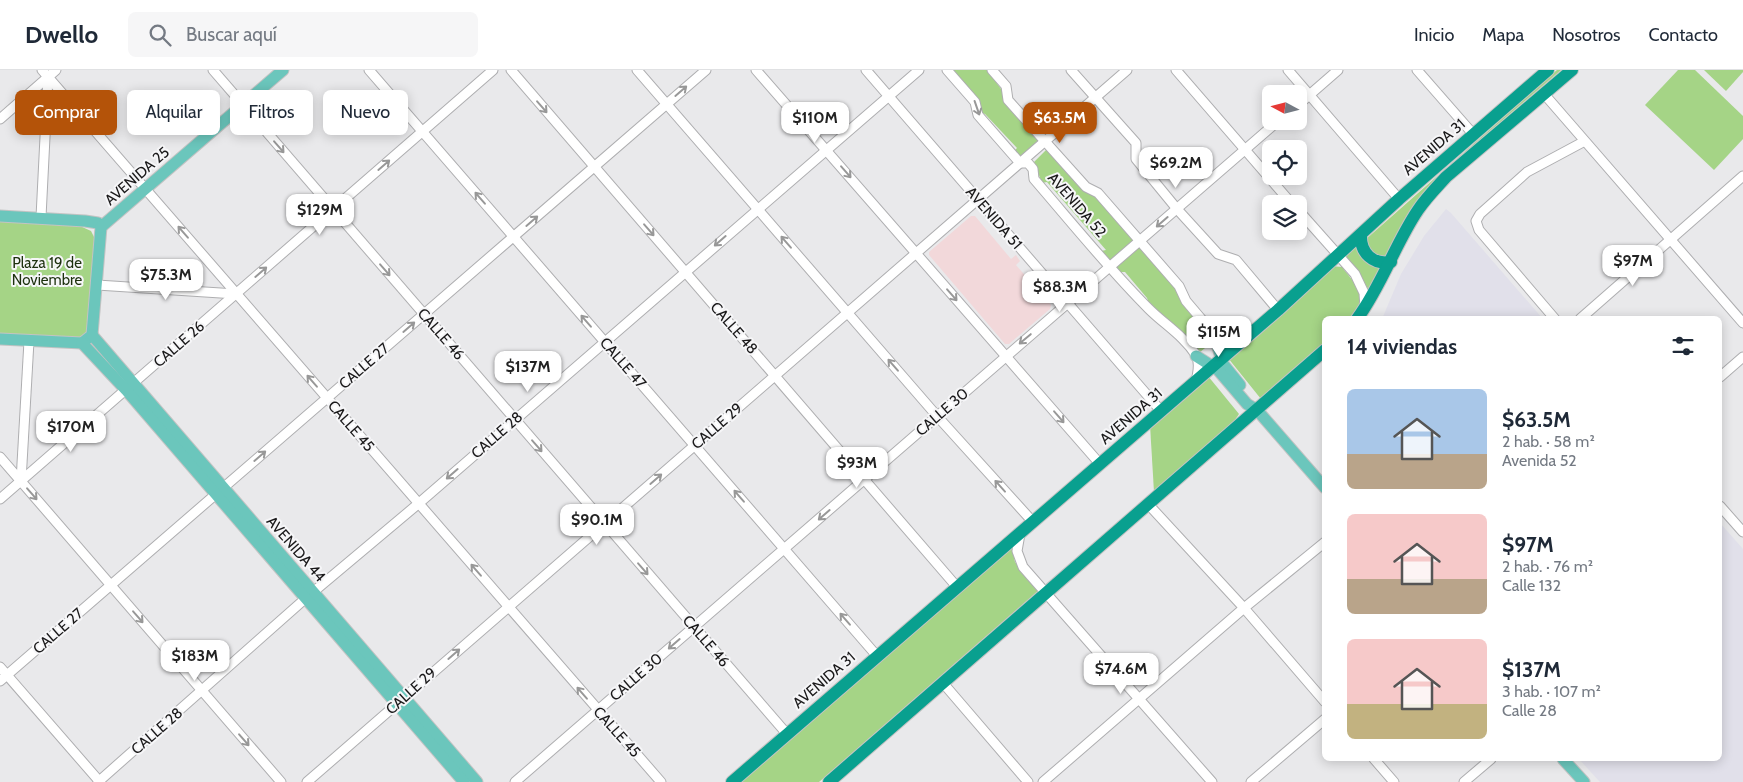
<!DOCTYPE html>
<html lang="es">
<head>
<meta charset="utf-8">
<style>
	body { margin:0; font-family:Cabin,sans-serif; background:#f6f6f7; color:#1f2937; height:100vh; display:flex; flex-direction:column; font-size:19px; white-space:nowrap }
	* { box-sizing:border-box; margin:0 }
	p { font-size:16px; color:#747a83 }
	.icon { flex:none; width:28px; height:28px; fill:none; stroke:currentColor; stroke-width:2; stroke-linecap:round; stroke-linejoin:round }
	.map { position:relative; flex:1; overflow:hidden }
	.sheet { position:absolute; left:1322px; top:246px; width:400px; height:445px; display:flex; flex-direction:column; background:#fff; border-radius:8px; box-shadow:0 2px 12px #0003 }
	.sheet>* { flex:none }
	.hud { position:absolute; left:15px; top:20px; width:475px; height:45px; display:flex; gap:10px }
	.needle { width:32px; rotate:277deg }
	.controls { position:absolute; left:1262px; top:15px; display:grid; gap:10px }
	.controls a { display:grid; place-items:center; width:45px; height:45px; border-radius:8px; background:#fff; box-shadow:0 2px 12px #0003; font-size:25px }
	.price { position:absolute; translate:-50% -42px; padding:0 11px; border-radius:10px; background:#fff; color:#222; font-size:16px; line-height:32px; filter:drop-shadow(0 1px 2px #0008) }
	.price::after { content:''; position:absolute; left:50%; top:30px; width:15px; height:11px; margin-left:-8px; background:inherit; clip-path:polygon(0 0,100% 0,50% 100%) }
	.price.on { background:#b45309; color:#fff }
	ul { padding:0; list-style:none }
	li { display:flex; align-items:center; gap:15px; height:125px; padding:0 25px }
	li span { display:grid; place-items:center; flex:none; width:140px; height:100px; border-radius:8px; color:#555 }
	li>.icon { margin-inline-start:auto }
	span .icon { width:60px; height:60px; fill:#fffc; stroke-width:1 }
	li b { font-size:21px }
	h2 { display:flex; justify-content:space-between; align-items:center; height:60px; padding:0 25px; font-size:21px }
	.pill { padding:0 18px; border-radius:8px; background:#fff; box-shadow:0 2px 12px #0003; font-size:18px; line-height:45px }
	.pill.on { background:#b45309; color:#fff }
	header { display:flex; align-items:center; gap:30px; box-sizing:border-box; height:70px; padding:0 25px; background:#fff; border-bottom:1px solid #e0e1e3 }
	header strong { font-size:24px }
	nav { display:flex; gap:28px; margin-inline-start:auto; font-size:18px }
	.search { width:350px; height:45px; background:#f6f6f7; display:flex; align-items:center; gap:12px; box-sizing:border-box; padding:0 18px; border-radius:8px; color:#747a83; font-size:19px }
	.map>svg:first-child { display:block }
	.built { fill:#e1e0ea }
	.medical { fill:#f2d8da }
	.green { fill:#a5d486 }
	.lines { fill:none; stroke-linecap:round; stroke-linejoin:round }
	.minor-casing { stroke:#aeaeb0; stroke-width:11 }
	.major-casing { stroke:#c3c3c3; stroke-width:13 }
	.highway-casing { stroke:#c3c3c3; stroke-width:14 }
	.minor { stroke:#fff; stroke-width:9 }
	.major { stroke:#6bc6bc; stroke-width:11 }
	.highway { stroke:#09a08f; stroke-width:12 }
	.oneway { stroke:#989898 }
	.labels { text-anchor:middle; stroke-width:4; stroke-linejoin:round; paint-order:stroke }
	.street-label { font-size:15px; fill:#1a191a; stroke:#f6f6f8 }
	.park-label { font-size:15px; fill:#1d310e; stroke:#f6f6f8 }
</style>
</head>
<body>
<header>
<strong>Dwello</strong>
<div class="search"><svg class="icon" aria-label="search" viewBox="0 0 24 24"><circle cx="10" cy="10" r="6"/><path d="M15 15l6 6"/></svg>Buscar aquí</div>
<nav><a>Inicio</a><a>Mapa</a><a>Nosotros</a><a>Contacto</a></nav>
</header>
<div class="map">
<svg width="1743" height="712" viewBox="0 0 1743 712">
	<rect width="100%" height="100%" fill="#e9e9eb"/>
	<g class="built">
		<polygon points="1446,139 1451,143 1543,249 1382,249 1401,204 1424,166"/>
		<polygon points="1720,453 1743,479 1743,712 1600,712 1579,689 1720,689"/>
	</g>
	<polygon class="medical" points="971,146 975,146 1011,189 1016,185 1020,191 1016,195 1051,235 1050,239 1009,274 1005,274 929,185 929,182"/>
	<g class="green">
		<polygon points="953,0 987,0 1040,72 1023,89 1014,81 1017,78 985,44 982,43 976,27"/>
		<polygon points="1557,0 1561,0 1448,97 1386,189 1377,188 1365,170"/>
		<polygon points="1678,0 1695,0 1743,46 1743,69 1714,100 1645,35"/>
		<polygon points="1704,0 1743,0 1743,2 1726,21"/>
		<polygon points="1047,79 1085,122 1098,127 1135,170 1111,192 1101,181 1106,180 1047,112 1042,113 1034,92"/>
		<polygon points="0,150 80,156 91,161 96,171 88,262 81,268 0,264"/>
		<polygon points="1140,175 1178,219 1180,230 1213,268 1211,273 1199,283 1151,239 1147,228 1125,202 1120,202 1116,198"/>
		<path d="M1358,175c2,10 13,22 24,24l-13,21 -24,-34z"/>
		<polygon points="1331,196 1342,197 1357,216 1362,232 1351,249 1325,249 1325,272 1261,329 1228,288"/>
		<polygon points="1208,306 1239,344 1233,353 1154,422 1150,355"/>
		<polygon points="1011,474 1015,492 1038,521 819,712 738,712"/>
	</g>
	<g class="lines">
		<defs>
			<g id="minor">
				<polyline points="42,0 661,712"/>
				<polyline points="213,0 787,664"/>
				<polyline points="369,0 877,586"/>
				<polyline points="511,0 957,517"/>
				<polyline points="637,0 937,346 1033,452"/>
				<polyline points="756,0 1100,394"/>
				<polyline points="866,0 1161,341"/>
				<path d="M947,0l28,32 3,13 42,48h8l5,6 1,10c38,44 74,89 115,130 15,15 35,27 47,46 4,7 2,18 0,26"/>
				<polyline points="992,0 1006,16 1008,30 1086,117 1098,123 1179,216 1186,231 1214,264 1241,272"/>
				<polyline points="1071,0 1136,73 1136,89 1177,139 1218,184 1236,190 1278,240"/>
				<polyline points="1176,0 1292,134"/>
				<polyline points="1288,0 1399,129"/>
				<polyline points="1417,0 1473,64"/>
				<polyline points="1545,25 1743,253"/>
				<polyline points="1299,34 1338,0"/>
				<polyline points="0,49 56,0"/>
				<polyline points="1299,141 1355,204 1364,223 1365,238"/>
				<polyline points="41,147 48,7"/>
				<polyline points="97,215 236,224"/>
				<polyline points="1555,249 1479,160 1476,151 1480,144 1527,102 1583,72"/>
				<polyline points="1580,249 1743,106"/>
				<polyline points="1720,307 1743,287"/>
				<polyline points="0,387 281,712"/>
				<polyline points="21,411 29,271"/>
				<polyline points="0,429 493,0"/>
				<polyline points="1148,434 1244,538 1325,632"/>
				<polyline points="1720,436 1743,462"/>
				<polyline points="1020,464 1017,481 1023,497 1212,712"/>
				<polyline points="0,597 100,712"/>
				<polyline points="0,611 706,0"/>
				<polyline points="943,613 1028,712"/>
				<polyline points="1374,689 1394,712"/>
				<polyline points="98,712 306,528 418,434 919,0"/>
				<polyline points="307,712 1127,0"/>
				<polyline points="515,712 1278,51"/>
				<polyline points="1043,712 1244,538 1325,472"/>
				<polyline points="1251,712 1325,649"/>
				<polyline points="1464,712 1491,689"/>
			</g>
			<g id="major">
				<polyline points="0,146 85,151 98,153 101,157 92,265 82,273 0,269"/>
				<polyline points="101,157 283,0"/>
				<polyline points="1214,264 1223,294 1240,315"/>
				<polyline points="92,265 477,712"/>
				<polyline points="82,273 126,320 464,712"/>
				<polyline points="1196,286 1218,300 1247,334 1257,340 1325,418"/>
				<polyline points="1563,689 1584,712"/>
			</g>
			<g id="highway">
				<path d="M1361,165c-1,18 12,30 30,27"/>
				<path d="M1357,249c25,-34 38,-75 61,-109 8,-12 19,-23 28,-33l126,-107"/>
				<polyline points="732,712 1278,240 1399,129 1548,0"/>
				<polyline points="829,712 1325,280"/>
			</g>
		</defs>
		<use href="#minor" class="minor-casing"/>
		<use href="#major" class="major-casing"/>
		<use href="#highway" class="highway-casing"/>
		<use href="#minor" class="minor"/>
		<use href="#major" class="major"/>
		<use href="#highway" class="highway"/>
	</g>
	<defs><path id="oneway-shaft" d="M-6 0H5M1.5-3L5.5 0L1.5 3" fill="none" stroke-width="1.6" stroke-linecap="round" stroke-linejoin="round" transform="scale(1.25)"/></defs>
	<g class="oneway">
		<use href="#oneway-shaft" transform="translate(681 21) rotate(-41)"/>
		<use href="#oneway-shaft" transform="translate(542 37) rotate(49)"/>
		<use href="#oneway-shaft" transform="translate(977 38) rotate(71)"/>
		<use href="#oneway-shaft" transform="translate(279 77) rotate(49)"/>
		<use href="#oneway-shaft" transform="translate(384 95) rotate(-41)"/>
		<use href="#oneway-shaft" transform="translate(846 102) rotate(49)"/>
		<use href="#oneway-shaft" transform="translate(480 128) rotate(-131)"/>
		<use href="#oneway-shaft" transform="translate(532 151) rotate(-41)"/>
		<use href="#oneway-shaft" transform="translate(1162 152) rotate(139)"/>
		<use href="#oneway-shaft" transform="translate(649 160) rotate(49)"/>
		<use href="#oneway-shaft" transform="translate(183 162) rotate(-131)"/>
		<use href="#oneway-shaft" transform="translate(720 171) rotate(139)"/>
		<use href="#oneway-shaft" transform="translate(786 172) rotate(-131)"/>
		<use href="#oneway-shaft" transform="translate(385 200) rotate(49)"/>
		<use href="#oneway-shaft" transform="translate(261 202) rotate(-41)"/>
		<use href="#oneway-shaft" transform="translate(952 225) rotate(49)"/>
		<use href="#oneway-shaft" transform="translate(586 251) rotate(-131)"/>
		<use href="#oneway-shaft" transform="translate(409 257) rotate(-41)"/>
		<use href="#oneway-shaft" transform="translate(1025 269) rotate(140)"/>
		<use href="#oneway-shaft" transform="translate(893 295) rotate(-131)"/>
		<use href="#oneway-shaft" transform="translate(312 311) rotate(-131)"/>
		<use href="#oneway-shaft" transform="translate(1059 347) rotate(49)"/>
		<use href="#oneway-shaft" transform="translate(537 376) rotate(49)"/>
		<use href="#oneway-shaft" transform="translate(260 386) rotate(-41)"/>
		<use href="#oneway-shaft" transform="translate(452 404) rotate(139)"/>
		<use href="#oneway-shaft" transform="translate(656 409) rotate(-41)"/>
		<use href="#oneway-shaft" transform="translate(1000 416) rotate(-132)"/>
		<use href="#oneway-shaft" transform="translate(32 424) rotate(49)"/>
		<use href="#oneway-shaft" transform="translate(739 426) rotate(-131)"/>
		<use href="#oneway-shaft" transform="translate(824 445) rotate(139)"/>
		<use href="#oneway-shaft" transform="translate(643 499) rotate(49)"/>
		<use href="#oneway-shaft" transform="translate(476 500) rotate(-131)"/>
		<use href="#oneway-shaft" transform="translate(138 547) rotate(49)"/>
		<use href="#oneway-shaft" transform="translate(845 549) rotate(-131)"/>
		<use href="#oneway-shaft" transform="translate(674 574) rotate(139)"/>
		<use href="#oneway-shaft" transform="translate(454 584) rotate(-41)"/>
		<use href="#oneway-shaft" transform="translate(582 623) rotate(-131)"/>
		<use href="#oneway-shaft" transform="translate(244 670) rotate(49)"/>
	</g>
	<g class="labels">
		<g class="street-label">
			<text transform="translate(1434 77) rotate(-41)" y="5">AVENIDA 31</text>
			<text transform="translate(137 106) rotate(-41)" y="5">AVENIDA 25</text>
			<text transform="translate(1077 135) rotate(49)" y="5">AVENIDA 52</text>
			<text transform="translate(994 148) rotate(49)" y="5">AVENIDA 51</text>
			<text transform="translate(734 258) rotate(49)" y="5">CALLE 48</text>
			<text transform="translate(441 264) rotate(49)" y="5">CALLE 46</text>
			<text transform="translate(179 274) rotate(-41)" y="5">CALLE 26</text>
			<text transform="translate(623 293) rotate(49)" y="5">CALLE 47</text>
			<text transform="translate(364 296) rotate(-41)" y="5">CALLE 27</text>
			<text transform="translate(942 342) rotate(-41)" y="5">CALLE 30</text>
			<text transform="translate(1131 346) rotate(-41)" y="5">AVENIDA 31</text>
			<text transform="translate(351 356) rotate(49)" y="5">CALLE 45</text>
			<text transform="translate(717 356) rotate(-41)" y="5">CALLE 29</text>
			<text transform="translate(497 365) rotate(-41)" y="5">CALLE 28</text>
			<text transform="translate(296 479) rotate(49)" y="5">AVENIDA 44</text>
			<text transform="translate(58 561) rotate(-41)" y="5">CALLE 27</text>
			<text transform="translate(706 571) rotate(49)" y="5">CALLE 46</text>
			<text transform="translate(636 607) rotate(-41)" y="5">CALLE 30</text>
			<text transform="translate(824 610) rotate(-41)" y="5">AVENIDA 31</text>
			<text transform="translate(411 621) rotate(-42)" y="5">CALLE 29</text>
			<text transform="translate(157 661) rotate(-41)" y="5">CALLE 28</text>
			<text transform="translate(617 662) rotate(48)" y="5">CALLE 45</text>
		</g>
		<g class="park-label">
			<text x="47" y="198">Plaza 19 de<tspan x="47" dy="17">Noviembre</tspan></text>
		</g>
	</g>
</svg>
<div class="controls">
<a><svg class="needle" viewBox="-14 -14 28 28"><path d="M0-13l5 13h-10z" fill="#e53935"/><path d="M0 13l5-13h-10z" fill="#747a83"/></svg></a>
<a><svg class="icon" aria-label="locate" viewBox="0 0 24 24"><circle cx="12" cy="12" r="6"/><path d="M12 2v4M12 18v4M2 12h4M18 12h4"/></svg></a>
<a><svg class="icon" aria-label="layers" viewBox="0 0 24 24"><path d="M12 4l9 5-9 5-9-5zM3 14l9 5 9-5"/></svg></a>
</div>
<b class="price" style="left:815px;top:74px">$110M</b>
<b class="price on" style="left:1060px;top:74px">$63.5M</b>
<b class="price" style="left:1176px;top:119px">$69.2M</b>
<b class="price" style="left:320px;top:166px">$129M</b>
<b class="price" style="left:1633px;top:217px">$97M</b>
<b class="price" style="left:166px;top:231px">$75.3M</b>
<b class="price" style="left:1060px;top:243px">$88.3M</b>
<b class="price" style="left:1219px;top:288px">$115M</b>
<b class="price" style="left:528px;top:323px">$137M</b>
<b class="price" style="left:71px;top:383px">$170M</b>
<b class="price" style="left:857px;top:419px">$93M</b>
<b class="price" style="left:597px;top:476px">$90.1M</b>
<b class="price" style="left:195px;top:612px">$183M</b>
<b class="price" style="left:1121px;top:625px">$74.6M</b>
<div class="hud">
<a class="pill on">Comprar</a>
<a class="pill">Alquilar</a>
<a class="pill">Filtros</a>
<a class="pill">Nuevo</a>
</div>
<section class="sheet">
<h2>14 viviendas<svg class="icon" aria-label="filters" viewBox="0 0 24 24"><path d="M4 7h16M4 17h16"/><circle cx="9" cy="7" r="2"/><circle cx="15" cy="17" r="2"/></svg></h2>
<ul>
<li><span style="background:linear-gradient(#a9c7e8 65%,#b9a48a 0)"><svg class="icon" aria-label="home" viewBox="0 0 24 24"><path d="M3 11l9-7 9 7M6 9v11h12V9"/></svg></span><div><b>$63.5M</b><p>2 hab. · 58 m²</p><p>Avenida 52</p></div></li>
<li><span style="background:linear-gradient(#f6c9c9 65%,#b9a48a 0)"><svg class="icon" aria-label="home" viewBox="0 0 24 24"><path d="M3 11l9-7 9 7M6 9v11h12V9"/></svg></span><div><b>$97M</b><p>2 hab. · 76 m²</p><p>Calle 132</p></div></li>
<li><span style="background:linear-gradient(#f6c9c9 65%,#c2b280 0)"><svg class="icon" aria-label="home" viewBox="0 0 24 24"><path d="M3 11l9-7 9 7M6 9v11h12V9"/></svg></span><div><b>$137M</b><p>3 hab. · 107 m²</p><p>Calle 28</p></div></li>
</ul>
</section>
</div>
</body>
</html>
